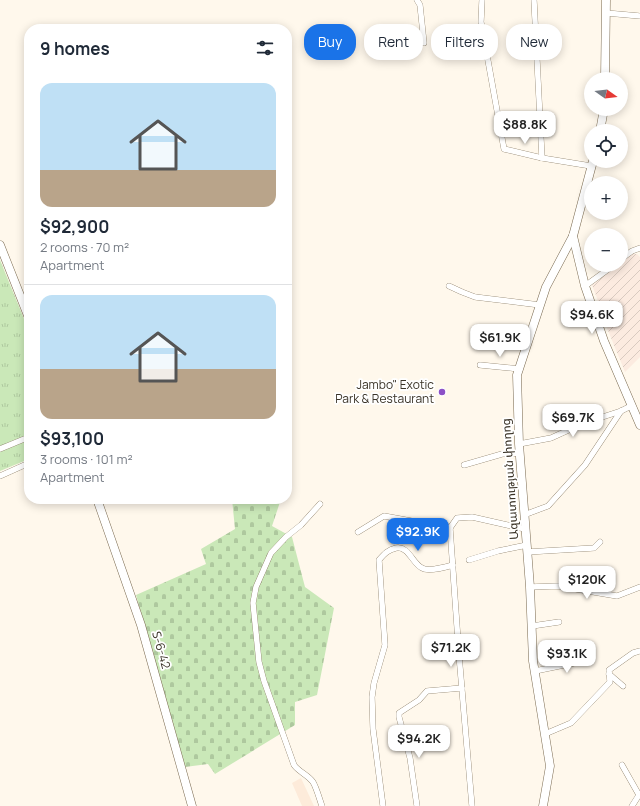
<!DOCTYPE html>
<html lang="en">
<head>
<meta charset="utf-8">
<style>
	body { margin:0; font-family:Manrope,"Noto Sans Armenian",sans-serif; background:#f6f6f7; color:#1f2937; height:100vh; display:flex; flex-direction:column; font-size:15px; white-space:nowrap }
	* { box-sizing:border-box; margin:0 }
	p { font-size:13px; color:#747a83 }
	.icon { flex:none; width:22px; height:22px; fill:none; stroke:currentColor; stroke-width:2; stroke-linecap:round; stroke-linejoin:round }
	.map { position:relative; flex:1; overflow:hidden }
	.drawer { position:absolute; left:24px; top:24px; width:268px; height:480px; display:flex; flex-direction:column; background:#fff; border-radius:16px; box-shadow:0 2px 10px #0003 }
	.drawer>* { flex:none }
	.banner { position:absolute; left:304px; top:24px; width:276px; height:36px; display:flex; gap:8px }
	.needle { width:26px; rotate:104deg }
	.controls { position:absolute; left:584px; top:72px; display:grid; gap:8px }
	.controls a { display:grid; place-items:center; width:44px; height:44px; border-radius:50%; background:#fff; box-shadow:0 2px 10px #0003; font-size:20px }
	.price { position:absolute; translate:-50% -34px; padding:0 9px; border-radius:8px; background:#fff; color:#222; font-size:13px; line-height:26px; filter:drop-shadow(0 1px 2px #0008) }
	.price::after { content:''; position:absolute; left:50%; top:24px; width:12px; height:9px; margin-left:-6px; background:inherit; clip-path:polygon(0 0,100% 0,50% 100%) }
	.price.current { background:#1a73e8; color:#fff }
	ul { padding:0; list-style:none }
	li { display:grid; align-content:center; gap:8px; height:212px; padding:0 16px }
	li+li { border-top:1px solid #e0e1e3 }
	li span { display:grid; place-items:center; height:124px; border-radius:12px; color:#555 }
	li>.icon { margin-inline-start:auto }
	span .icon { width:72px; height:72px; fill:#fffc; stroke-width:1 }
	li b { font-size:17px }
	h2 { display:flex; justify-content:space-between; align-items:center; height:48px; padding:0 16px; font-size:17px }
	.pill { padding:0 14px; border-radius:16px; background:#fff; box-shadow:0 2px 10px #0003; font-size:14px; line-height:36px }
	.pill.current { background:#1a73e8; color:#fff }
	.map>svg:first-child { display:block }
	.industrial { fill:url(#industrial-furrows) }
	.education { fill:#fdebda }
	.cemetery { fill:url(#cemetery-stones) }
	.park { fill:url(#park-tufts) }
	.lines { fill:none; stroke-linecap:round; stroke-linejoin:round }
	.street-casing { stroke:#7a6a50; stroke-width:6 }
	.secondary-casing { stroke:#7a6a50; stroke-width:9 }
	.street { stroke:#fff; stroke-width:5.5 }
	.secondary { stroke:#fff; stroke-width:8 }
	.poi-dot { fill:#8c50c6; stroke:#fff; stroke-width:1.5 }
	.labels { text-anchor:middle; stroke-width:3.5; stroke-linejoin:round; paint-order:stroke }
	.poi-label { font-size:12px; fill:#3b3428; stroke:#fff; text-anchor:end }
	.street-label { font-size:12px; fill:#3b3428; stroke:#fff }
</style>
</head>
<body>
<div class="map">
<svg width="640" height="806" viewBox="0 0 640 806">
	<defs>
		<pattern id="industrial-furrows" width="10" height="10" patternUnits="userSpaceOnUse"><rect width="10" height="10" fill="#fcebe0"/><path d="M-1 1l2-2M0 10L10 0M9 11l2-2" fill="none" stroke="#d9cac0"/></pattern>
		<pattern id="cemetery-stones" width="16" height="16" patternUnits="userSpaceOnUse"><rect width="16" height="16" fill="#cae8b8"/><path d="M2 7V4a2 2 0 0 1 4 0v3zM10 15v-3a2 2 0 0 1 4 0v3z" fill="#aec89e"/></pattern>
		<pattern id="park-tufts" width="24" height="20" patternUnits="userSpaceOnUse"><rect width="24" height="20" fill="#cae8b8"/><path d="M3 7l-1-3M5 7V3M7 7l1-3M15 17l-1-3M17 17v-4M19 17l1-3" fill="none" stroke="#aec89e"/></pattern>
	</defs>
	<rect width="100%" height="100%" fill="#fff8ec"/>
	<polygon class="industrial" points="632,254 637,254 640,257 640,357 625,372 607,328 614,319 600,306 592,285 618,265 621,265 621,262"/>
	<polygon class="education" points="301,778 314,806 302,806 292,783"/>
	<polygon class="cemetery" points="232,499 281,499 272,526 292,537 305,587 334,608 317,695 295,702 295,725 215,774 208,764 185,767 136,595 206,564 201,549 235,529"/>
	<polygon class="park" points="0,260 29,331 29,459 0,471"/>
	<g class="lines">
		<defs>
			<g id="street">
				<polyline points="417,0 420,5 424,43"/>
				<polyline points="482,0 481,22 504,149 542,158 591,166"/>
				<polyline points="534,0 542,158"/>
				<polyline points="606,13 640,16"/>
				<polyline points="621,259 632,251 640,248"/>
				<polyline points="449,286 462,292 475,297 540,305"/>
				<polyline points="585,286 614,265"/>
				<polyline points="480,365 520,369"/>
				<polyline points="519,444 551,438 584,423 621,411 631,406"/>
				<polyline points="0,449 29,437"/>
				<polyline points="464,465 502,454 519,453"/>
				<polyline points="0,476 29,463"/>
				<path d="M320,504l-19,21 -15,12 -15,16 -15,34 -3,16 6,59 5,19 30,84c5,7 14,10 19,17 4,7 6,16 9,24"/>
				<polyline points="524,515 548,506 585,465 621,411"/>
				<polyline points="450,528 459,655 472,806"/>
				<polyline points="450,528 457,518 472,517 525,529"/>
				<polyline points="358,532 384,516 450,528"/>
				<polyline points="527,552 594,548 600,542"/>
				<polyline points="469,560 498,551 527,545"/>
				<polyline points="530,587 558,586 617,596 640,587"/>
				<polyline points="532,626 559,622"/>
				<polyline points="535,671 579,662 592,655"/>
				<polyline points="609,674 623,686"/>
				<polyline points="545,734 571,723 610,682 609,670 633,653 640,651"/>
				<polyline points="622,765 639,795 632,806"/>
				<path d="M383,806l-10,-77 -1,-32 2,-14 11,-38 -6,-85c6,-7 9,-10 17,-12 13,-2 16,15 26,20 6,4 24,-1 31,-3"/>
				<polyline points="417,806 410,758 399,717 399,713 419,700 427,691 462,688"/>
			</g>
			<g id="secondary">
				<polyline points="605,79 606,0"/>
				<polyline points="600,131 604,109"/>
				<polyline points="573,236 585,286 604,341 640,425"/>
				<polyline points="0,245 29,318"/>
				<polyline points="97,499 141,625 192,806"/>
				<polyline points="543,806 550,766 533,661 530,587 519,444 517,375 546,287 573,236 593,161"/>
			</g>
		</defs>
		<use href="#street" class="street-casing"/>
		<use href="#secondary" class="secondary-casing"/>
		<use href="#street" class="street"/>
		<use href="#secondary" class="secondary"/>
	</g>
	<circle class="poi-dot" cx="442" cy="392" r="4"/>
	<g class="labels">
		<g class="poi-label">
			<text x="434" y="389">Jambo" Exotic<tspan x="434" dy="14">Park &amp; Restaurant</tspan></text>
		</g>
		<g class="street-label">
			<text transform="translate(510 479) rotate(-94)" y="4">Ազատության փողոց</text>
			<text transform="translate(161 650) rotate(74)" y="4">Տ-6-42</text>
		</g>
	</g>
</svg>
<div class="controls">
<a><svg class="needle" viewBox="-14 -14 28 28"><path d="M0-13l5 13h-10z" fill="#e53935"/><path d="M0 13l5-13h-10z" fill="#747a83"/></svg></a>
<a><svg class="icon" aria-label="locate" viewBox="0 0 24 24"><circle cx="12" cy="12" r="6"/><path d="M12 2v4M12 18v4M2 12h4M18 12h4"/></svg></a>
<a>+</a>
<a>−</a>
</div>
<b class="price" style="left:525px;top:145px">$88.8K</b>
<b class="price" style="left:592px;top:335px">$94.6K</b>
<b class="price" style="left:500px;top:358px">$61.9K</b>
<b class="price" style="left:573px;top:438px">$69.7K</b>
<b class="price current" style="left:418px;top:552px">$92.9K</b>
<b class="price" style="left:587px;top:600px">$120K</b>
<b class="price" style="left:451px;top:668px">$71.2K</b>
<b class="price" style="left:567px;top:674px">$93.1K</b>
<b class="price" style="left:419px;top:759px">$94.2K</b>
<div class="banner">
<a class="pill current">Buy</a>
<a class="pill">Rent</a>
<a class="pill">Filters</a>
<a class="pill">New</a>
</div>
<section class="drawer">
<h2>9 homes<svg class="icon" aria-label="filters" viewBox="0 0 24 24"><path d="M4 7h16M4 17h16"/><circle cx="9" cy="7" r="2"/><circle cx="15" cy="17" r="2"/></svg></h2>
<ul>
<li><span style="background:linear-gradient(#bfe0f5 70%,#b9a48a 0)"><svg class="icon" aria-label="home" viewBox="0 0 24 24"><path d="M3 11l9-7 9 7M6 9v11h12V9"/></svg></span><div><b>$92,900</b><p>2 rooms · 70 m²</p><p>Apartment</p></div></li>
<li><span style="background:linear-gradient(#bfe0f5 60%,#b9a48a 0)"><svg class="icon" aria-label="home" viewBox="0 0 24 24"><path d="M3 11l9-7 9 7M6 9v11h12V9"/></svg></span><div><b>$93,100</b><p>3 rooms · 101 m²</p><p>Apartment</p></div></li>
</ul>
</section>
</div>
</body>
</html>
